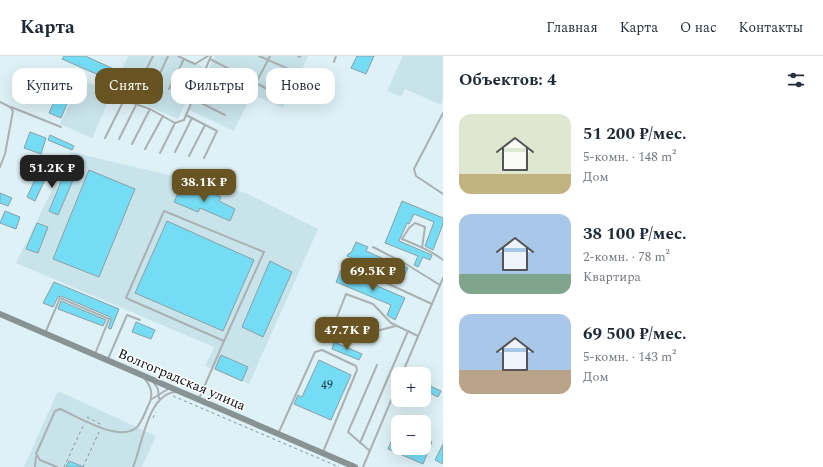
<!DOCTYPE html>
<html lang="ru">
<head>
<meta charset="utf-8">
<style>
	body { margin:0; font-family:Spectral,serif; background:#f2f2f3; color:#1f2937; height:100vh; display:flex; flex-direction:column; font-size:15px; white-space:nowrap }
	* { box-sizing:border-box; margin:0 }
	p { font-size:13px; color:#747a83 }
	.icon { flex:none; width:22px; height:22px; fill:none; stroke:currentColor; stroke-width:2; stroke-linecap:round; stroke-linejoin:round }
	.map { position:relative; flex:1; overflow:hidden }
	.drawer { display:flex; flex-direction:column; background:#fff; width:380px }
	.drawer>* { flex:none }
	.hud { position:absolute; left:12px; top:12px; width:371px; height:36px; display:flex; gap:8px }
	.controls { position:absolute; left:391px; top:311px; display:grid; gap:8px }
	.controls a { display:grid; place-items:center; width:40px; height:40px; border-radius:8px; background:#fff; box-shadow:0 4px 16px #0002; font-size:20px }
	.price { position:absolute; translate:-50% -34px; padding:0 9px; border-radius:8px; background:#675422; color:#fff; font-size:13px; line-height:26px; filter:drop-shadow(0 1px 2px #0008) }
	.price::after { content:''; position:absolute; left:50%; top:24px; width:12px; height:9px; margin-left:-6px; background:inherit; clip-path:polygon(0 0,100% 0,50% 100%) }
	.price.on { background:#222; color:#fff }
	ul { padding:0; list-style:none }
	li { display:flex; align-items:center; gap:12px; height:100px; padding:0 16px }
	li span { display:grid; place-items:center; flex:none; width:112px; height:80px; border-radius:12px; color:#555 }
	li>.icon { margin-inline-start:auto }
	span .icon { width:48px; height:48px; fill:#fffc; stroke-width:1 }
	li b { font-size:17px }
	h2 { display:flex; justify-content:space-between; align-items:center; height:48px; padding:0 16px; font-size:17px }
	.tag { padding:0 14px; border-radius:12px; background:#fff; box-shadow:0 4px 16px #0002; font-size:14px; line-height:36px }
	.tag.on { background:#675422; color:#fff }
	header { display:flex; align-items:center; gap:24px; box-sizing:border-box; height:56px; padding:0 20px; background:#fff; border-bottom:1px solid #e0e1e3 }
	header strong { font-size:19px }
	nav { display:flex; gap:22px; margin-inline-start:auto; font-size:14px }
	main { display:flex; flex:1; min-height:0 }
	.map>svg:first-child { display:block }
	.built { fill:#c8e3ea }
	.building { fill:#74dcf5; stroke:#8d9fa3 }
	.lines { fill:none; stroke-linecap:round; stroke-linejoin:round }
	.path { stroke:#879599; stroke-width:1; stroke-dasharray:3 3; stroke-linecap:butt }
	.lane { stroke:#a9b1b3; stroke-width:2 }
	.secondary { stroke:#889396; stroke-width:6 }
	.labels { text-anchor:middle; stroke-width:3; stroke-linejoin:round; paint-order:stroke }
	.number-label { font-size:12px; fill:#24424a }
	.street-label { font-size:14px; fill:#090f11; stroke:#fff }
</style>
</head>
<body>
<header>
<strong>Карта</strong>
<nav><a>Главная</a><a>Карта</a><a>О нас</a><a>Контакты</a></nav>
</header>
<main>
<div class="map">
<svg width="443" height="411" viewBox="0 0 443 411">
	<rect width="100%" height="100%" fill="#def1f6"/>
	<g class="built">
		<polygon points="128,0 180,0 202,10 178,63 113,34"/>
		<polygon points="215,0 308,0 283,52 252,38 234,75 189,54"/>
		<polygon points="403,0 443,0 443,43 441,49 405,33 401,41 387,35"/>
		<polygon points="81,23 112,37 92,82 60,68"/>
		<polygon points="71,96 246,137 318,173 249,328 205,310 214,291 16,207"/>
		<polygon points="58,335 156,380 142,411 24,411"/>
	</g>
	<g class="building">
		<polygon points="64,0 85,0 114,13 110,24 62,3"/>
		<polygon points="357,0 374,0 366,18 351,12"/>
		<polygon points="67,17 78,22 61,62 49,57"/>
		<polygon points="30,76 46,82 41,98 24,92"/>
		<polygon points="50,79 74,90 72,94 48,84"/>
		<polygon points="47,110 74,122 58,159 49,155 63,121 49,115 35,145 27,141 39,115 44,117"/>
		<polygon points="89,114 135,133 99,221 53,203"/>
		<polygon points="181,130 204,140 207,135 221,141 219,145 235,153 230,165 200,152 198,156 174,146"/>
		<polygon points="0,137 12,142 8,150 0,147"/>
		<polygon points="402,145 443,162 443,168 433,194 425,190 434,166 414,158 409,168 407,167 399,185 432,199 430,204 423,201 418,211 414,209 418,200 385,187"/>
		<polygon points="5,155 20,161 16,173 0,167"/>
		<polygon points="167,165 254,204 223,275 135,237"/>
		<polygon points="37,167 48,171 38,197 26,193"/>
		<polygon points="356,186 368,191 366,195 384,203 387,202 392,204 408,212 401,227 378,217 377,211 347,200 349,197 351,197"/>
		<polygon points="270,205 292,216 263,281 242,271"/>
		<polygon points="341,214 405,242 395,264 387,259 391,249 336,226"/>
		<polygon points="54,226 119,253 111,273 108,272 111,264 110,261 61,240 58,241 53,251 43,247"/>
		<polygon points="61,245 106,264 103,270 58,253"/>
		<polygon points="325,261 372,280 369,287 322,268"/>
		<polygon points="136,266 155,274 151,283 132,276"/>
		<polygon points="334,286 362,298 359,304 332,293"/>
		<polygon points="221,299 248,311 242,325 215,313"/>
		<polygon points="319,304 351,319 331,364 294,348 298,339 302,341"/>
		<polygon points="424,327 441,335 438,341 424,334"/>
		<polygon points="398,369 398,392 424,392 424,382 432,386 423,408 388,393"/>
		<polygon points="443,388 443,408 435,404"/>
		<polygon points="69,405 84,411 66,411"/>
	</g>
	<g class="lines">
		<g class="path">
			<polyline points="173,340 339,411"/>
			<polyline points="87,361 102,369"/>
			<polyline points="153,362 156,356"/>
			<polyline points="64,411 84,368"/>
			<polyline points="83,411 99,376"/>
		</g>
		<g class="lane">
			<polyline points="178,0 195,8 208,0"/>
			<polyline points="259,0 298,17"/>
			<polyline points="298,0 300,1"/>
			<polyline points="210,3 256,27 270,0"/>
			<polyline points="334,6 336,0"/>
			<polyline points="204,17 245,38"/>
			<polyline points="144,18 153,0"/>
			<polyline points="256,27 273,36"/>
			<polyline points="155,28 168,0"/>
			<polyline points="198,31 227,44"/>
			<polyline points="169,33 184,3"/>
			<polyline points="193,43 225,59"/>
			<polyline points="0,46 10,51 13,55 5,98 0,111"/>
			<polyline points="11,51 61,71"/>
			<polyline points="443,57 414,113 416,120 443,138"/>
			<polyline points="186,59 217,75 204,102"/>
			<polyline points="105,82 124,44 150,53 175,67 184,64 211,0"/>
			<polyline points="119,83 136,49"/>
			<polyline points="132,88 150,53"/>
			<polyline points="145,93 163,60"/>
			<polyline points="175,96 192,62"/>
			<polyline points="160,97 175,67"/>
			<polyline points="189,100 205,69"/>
			<polyline points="373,191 406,208 440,229"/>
			<path d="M422,192l3,-21 -10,-4 -6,5 -7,11c14,6 29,11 41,21"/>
			<polyline points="356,213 432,248"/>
			<polyline points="396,270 372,276 337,261 346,238 373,248 391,267 418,280"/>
			<polyline points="46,275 60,242 109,263 95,298"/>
			<polyline points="108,303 127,259 140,264"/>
			<polyline points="402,318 443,222"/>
			<polyline points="154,327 158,333 159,343"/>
			<polyline points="152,343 168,333"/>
			<polyline points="199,343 224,285 126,242 164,155 264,196 224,285"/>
			<polyline points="278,378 315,296 322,294 356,310 357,314 323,396"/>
			<polyline points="360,387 408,275"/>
			<polyline points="370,395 348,376 377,309"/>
			<polyline points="35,411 36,401"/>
			<path d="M57,411l-17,-7 -4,-6 19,-43 5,-2c18,8 58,33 76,19 5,-4 9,-15 12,-22 6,-10 4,-19 -4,-28"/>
			<path d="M133,411c9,-20 14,-72 42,-75"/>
			<polyline points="363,411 398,328"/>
		</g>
		<polyline class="secondary" points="0,258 355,411"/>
	</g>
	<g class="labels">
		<g class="number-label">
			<text x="327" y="333">49</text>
		</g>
		<g class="street-label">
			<text transform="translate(182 323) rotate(23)" y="5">Волгоградская улица</text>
		</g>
	</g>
</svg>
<div class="controls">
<a>+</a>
<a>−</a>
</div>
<b class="price on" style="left:52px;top:133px">51.2K ₽</b>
<b class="price" style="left:204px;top:147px">38.1K ₽</b>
<b class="price" style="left:373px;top:236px">69.5K ₽</b>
<b class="price" style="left:347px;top:295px">47.7K ₽</b>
<div class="hud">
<a class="tag">Купить</a>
<a class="tag on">Снять</a>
<a class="tag">Фильтры</a>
<a class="tag">Новое</a>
</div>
</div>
<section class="drawer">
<h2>Объектов: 4<svg class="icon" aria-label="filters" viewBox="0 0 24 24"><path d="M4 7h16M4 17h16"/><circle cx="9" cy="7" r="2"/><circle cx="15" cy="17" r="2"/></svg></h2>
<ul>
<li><span style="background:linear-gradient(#dfe7d0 75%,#c2b280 0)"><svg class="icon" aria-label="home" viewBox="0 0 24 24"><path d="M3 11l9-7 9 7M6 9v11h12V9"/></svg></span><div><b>51 200 ₽/мес.</b><p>5-комн. · 148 m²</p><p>Дом</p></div></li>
<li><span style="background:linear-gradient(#a9c7e8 75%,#7fa58c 0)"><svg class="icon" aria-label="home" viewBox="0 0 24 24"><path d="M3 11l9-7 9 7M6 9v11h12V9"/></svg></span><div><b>38 100 ₽/мес.</b><p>2-комн. · 78 m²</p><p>Квартира</p></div></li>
<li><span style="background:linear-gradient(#a9c7e8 70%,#b9a48a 0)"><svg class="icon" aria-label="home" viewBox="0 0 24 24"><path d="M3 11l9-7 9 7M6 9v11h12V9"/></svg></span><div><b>69 500 ₽/мес.</b><p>5-комн. · 143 m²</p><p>Дом</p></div></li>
</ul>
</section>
</main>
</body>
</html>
